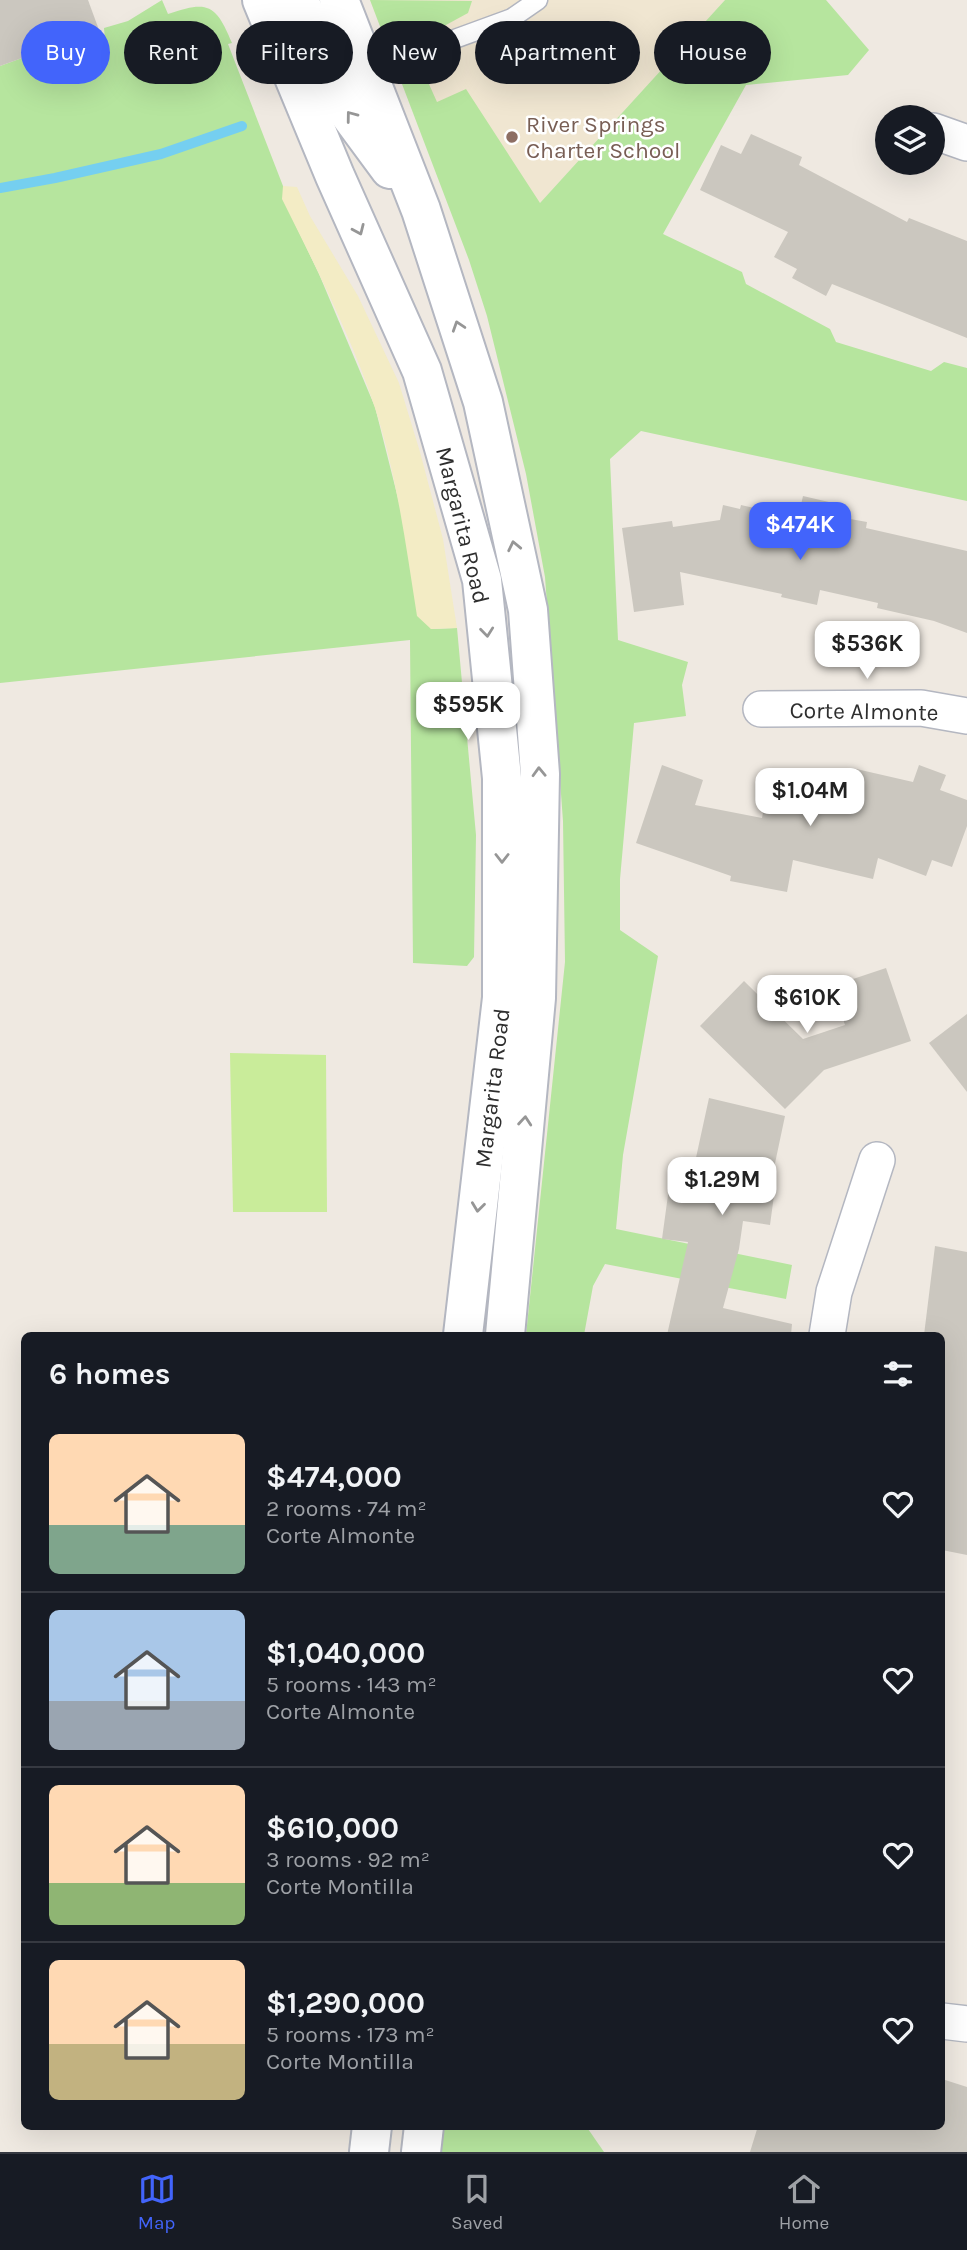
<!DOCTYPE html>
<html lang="en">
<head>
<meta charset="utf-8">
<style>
	body { margin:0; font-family:Karla,sans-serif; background:#20242c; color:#f1f3f6; height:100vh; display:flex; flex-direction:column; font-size:26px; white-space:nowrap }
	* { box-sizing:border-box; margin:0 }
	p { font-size:23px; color:#9ea1a6 }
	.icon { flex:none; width:38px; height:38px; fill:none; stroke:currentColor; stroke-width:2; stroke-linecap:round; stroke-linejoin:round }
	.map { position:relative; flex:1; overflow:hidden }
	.sheet { position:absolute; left:21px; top:1332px; width:924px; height:798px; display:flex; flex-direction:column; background:#171b24; border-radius:10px; box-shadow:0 7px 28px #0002 }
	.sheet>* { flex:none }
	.hud { position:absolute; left:21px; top:21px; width:926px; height:63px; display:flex; gap:14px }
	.controls { position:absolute; left:875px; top:105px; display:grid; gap:14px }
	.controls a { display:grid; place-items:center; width:70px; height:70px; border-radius:50%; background:#171b24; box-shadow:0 7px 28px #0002; font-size:35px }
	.price { position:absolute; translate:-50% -60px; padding:0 16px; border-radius:14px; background:#fff; color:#222; font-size:23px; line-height:46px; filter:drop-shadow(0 2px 4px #0008) }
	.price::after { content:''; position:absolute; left:50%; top:42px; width:21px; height:16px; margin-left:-10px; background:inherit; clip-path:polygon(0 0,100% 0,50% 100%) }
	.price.on { background:#4264fb; color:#fff }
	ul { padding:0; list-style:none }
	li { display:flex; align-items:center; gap:21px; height:175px; padding:0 28px }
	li+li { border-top:2px solid #363941 }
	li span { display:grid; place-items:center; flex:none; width:196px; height:140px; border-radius:10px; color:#555 }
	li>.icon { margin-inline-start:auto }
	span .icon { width:84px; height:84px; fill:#fffc; stroke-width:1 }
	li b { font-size:30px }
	h2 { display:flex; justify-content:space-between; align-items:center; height:84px; padding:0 28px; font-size:30px }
	.pill { padding:0 24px; border-radius:32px; background:#171b24; box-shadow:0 7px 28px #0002; font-size:24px; line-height:63px }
	.pill.on { background:#4264fb; color:#fff }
	.menu { display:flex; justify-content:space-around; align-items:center; height:98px; border-top:2px solid #363941; background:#171b24; font-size:19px; color:#9ea1a6 }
	.menu a { display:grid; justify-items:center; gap:4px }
	.menu .on { color:#4264fb }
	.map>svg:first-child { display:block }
	.education { fill:#f0e6d1 }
	.green { fill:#b6e59e }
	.sand { fill:#f3ecc5 }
	.pitch { fill:#c9ec9a }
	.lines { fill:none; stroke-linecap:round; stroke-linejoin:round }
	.stream { stroke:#75cff0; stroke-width:10 }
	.building { fill:#cbc7bf }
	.lane-casing { stroke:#b4b7c1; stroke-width:21 }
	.street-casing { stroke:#b4b7c1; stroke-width:38 }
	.secondary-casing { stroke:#b4b7c1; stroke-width:42 }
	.lane { stroke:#fff; stroke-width:18 }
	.street { stroke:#fff; stroke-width:35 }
	.secondary { stroke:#fff; stroke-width:38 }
	.oneway { stroke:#969696 }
	.education-dot { fill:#8d6e63; stroke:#fff; stroke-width:2.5 }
	.labels { text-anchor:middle; stroke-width:5; stroke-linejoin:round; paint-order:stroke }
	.education-label { font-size:23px; fill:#785e54; stroke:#fff; text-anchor:start }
	.street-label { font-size:23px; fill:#2e2e2e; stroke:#fff }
</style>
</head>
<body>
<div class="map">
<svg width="967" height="2152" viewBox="0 0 967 2152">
	<rect width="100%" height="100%" fill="#efe9e1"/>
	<polygon class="education" points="370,0 725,0 540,203 398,72"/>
	<g class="green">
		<path d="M162,0l6,14c40,-14 48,-10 64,29l-4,1 55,142v13l36,75 56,133 56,222 26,-1 19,207 -2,122 -7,9 -54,-3 -3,-323 -410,43v-617l33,-12 11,12 57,-20 4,-7 -1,-11 24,-7z"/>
		<polygon points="370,0 472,1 468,13 411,44 437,102 466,89 540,203 725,0 826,0 869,50 848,75 746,85 663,234 742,272 746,284 830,329 836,342 931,371 944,362 967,368 967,501 641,431 610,459 618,640 688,662 682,685 686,716 634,723 620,879 620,930 658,956 623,1155 616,1229 792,1265 786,1299 605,1264 593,1286 584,1335 526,1335 565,962 563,821 545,577 526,474 487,316 469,260"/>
		<polygon points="441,2126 586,2126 604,2152 438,2152"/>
	</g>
	<path class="sand" d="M283,186l14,1 13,29 48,80 41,87 21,69 23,87 14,89 -26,1 -14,-13c-11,-70 -20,-140 -42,-208 -23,-70 -60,-143 -93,-209z"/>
	<polygon class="pitch" points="230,1053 326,1055 327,1212 233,1212"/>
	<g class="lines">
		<polyline class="stream" points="0,188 55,178 161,154 242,126"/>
	</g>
	<g class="building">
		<polygon points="0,0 88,0 99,30 0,66"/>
		<polygon points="751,134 802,157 799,165 907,222 909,218 967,241 967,338 832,284 826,296 792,278 797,269 774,257 788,232 700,190 721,145 741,154"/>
		<polygon points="803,496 842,505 839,517 867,522 866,528 967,551 967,633 934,621 877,608 878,603 820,590 817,605 781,597 782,594 680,572 684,605 634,612 622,528 672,521 673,527 720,520 723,505 740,509 741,505 798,518"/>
		<polygon points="662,765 703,780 695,805 762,818 767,790 828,802 831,790 846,794 852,768 913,782 919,765 946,775 940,790 967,800 967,826 952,867 932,860 926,876 878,858 873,879 793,860 787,892 730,881 731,876 636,843"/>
		<polygon points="886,968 911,1041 824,1070 785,1109 700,1026 744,981 803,1039 845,1025 832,986"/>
		<polygon points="967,1014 967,1092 929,1043"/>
		<polygon points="709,1098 785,1116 770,1187 775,1188 770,1225 743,1221 739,1249 723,1308 792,1324 791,1335 667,1335 688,1242 662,1239 671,1173 692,1176"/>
		<polygon points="935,1246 967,1252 967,1555 942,1550 942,1335 924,1335"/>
		<polygon points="942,2079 967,2087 967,2152 750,2152 758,2126 942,2126"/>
	</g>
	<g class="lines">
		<defs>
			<polyline id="lane" points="367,71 512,18 538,0"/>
			<g id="street">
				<polyline points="933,131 967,143"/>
				<polyline points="761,709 921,708 967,716"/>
				<polyline points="827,1335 834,1292 877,1160"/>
				<polyline points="942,2021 967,2024"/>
			</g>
			<g id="secondary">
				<polyline points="262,0 335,176 422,371 482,580 502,778 502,998 463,1335"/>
				<polyline points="299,0 342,104 390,169"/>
				<polyline points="339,0 421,210 483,402 528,610 540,774 536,998 505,1335"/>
				<polyline points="369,2152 372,2126"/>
				<polyline points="421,2152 424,2126"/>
			</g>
		</defs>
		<use href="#lane" class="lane-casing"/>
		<use href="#street" class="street-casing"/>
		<use href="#secondary" class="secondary-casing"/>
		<use href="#lane" class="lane"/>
		<use href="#street" class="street"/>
		<use href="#secondary" class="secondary"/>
	</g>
	<defs><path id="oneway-chevron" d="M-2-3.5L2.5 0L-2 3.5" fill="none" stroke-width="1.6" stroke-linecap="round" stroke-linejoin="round" transform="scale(1.75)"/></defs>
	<g class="oneway">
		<use href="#oneway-chevron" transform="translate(351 116) rotate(-127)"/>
		<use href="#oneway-chevron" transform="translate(359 230) rotate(66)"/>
		<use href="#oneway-chevron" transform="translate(458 326) rotate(-108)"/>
		<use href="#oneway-chevron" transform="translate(514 546) rotate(-102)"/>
		<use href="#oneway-chevron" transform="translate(487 632) rotate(84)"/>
		<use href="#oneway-chevron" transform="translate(539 772) rotate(-92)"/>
		<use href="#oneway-chevron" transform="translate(502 858) rotate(90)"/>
		<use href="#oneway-chevron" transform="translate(525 1121) rotate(-85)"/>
		<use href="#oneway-chevron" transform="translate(478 1207) rotate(97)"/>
	</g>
	<circle class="education-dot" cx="512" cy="137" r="7"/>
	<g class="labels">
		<g class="education-label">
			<text x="526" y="132">River Springs<tspan x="526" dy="26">Charter School</tspan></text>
		</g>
		<g class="street-label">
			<text transform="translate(463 525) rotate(76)" y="8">Margarita Road</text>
			<text transform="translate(864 711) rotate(1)" y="8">Corte Almonte</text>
			<text transform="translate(492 1088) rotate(-83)" y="8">Margarita Road</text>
		</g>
	</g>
</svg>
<div class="controls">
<a><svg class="icon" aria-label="layers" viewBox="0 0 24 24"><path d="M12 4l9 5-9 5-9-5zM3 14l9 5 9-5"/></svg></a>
</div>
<b class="price on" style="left:800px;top:562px">$474K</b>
<b class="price" style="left:867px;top:681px">$536K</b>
<b class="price" style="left:468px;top:742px">$595K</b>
<b class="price" style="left:810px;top:828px">$1.04M</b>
<b class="price" style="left:807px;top:1035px">$610K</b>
<b class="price" style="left:722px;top:1217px">$1.29M</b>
<div class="hud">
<a class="pill on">Buy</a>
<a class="pill">Rent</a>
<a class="pill">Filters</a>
<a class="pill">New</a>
<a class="pill">Apartment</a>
<a class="pill">House</a>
</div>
<section class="sheet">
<h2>6 homes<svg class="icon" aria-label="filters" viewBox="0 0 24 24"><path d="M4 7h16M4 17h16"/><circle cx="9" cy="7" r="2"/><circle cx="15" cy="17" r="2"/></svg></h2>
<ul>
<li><span style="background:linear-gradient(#ffd9b3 65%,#7fa58c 0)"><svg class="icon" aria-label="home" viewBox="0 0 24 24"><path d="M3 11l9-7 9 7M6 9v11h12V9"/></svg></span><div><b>$474,000</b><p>2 rooms · 74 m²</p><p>Corte Almonte</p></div><svg class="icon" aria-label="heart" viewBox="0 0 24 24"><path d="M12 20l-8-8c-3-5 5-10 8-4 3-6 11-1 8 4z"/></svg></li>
<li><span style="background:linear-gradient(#a9c7e8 65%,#9aa5b1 0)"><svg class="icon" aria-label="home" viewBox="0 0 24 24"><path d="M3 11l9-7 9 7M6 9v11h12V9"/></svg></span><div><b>$1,040,000</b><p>5 rooms · 143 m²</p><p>Corte Almonte</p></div><svg class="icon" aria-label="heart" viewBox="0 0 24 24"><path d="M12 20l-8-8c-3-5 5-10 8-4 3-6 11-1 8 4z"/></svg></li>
<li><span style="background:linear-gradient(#ffd9b3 70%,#8fb573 0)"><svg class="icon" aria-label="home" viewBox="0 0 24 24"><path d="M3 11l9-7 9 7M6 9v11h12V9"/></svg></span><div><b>$610,000</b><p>3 rooms · 92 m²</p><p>Corte Montilla</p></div><svg class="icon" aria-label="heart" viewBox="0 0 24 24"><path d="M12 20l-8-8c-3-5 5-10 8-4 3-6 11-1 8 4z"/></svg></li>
<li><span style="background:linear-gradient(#ffd9b3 60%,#c2b280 0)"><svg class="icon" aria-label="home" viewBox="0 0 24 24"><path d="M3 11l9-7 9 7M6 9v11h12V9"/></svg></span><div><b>$1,290,000</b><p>5 rooms · 173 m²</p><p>Corte Montilla</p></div><svg class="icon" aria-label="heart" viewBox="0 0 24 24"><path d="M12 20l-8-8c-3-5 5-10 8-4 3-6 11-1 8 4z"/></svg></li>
</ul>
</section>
</div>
<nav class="menu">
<a class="on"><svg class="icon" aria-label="map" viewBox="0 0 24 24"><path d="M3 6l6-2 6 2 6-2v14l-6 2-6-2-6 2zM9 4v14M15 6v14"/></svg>Map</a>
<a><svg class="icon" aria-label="saved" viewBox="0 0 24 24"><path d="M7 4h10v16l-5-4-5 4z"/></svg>Saved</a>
<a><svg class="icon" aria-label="home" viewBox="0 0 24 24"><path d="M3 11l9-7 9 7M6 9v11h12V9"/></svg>Home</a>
</nav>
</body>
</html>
